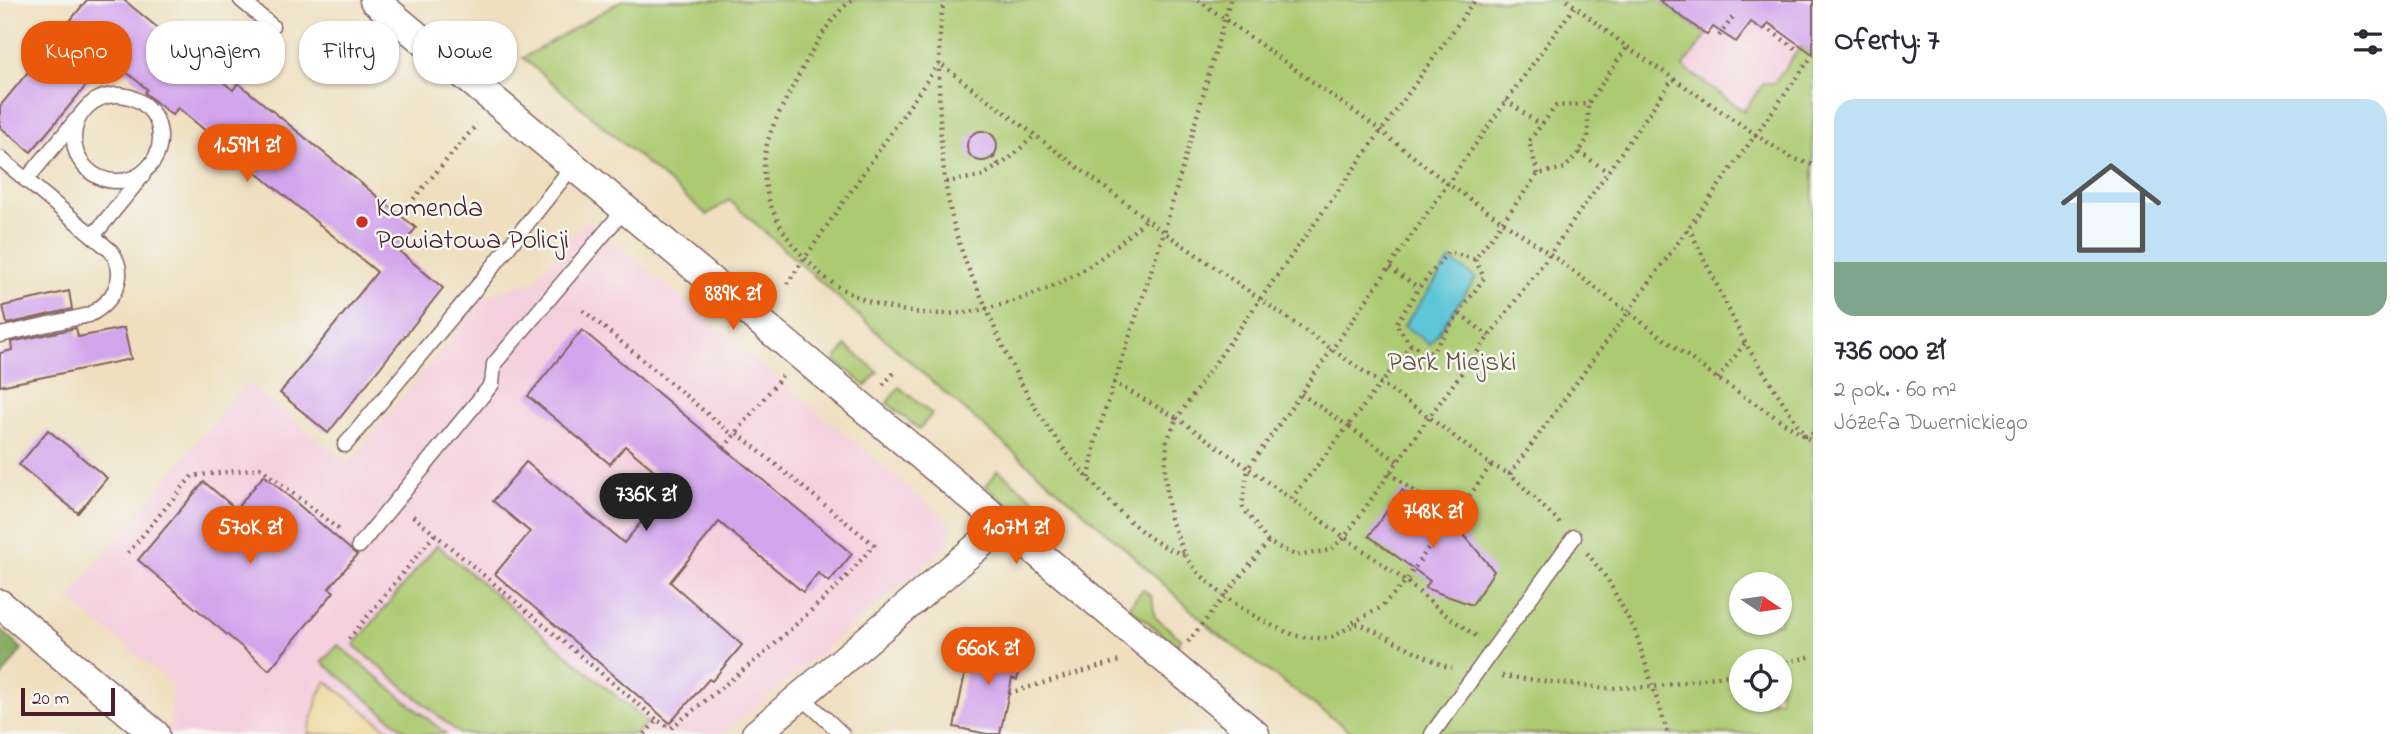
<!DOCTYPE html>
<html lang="pl">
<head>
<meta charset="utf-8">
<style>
	body { margin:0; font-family:"Indie Flower",sans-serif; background:#f2f2f3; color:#2b2b33; height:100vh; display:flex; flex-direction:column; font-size:26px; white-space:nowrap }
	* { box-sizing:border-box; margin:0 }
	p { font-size:23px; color:#7c7c81 }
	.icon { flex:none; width:38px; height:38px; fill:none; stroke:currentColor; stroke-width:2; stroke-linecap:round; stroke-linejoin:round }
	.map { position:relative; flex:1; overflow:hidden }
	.side { display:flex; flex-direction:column; background:#fff; width:595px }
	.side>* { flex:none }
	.hud { position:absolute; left:21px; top:21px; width:665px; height:63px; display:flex; gap:14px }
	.needle { width:46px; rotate:103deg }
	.buttons { position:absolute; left:1729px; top:572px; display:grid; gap:14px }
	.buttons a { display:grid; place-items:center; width:63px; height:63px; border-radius:50%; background:#fff; box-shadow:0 2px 5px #0004; font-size:35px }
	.scale { position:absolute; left:21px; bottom:18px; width:94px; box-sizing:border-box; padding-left:7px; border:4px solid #4a1f2b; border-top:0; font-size:19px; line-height:24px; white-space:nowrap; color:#4a1f2b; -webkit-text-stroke:5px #f6f6f2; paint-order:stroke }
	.price { position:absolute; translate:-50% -60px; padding:0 16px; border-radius:24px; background:#ea580c; color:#fff; font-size:23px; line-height:46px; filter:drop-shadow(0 2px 4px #0008) }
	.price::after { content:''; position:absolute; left:50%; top:42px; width:21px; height:16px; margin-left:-10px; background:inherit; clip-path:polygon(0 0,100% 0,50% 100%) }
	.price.active { background:#222; color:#fff }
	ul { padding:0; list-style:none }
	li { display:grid; align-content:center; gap:14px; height:371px; padding:0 21px }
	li+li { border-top:2px solid #e1e1e2 }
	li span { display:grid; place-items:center; height:217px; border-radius:21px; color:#555 }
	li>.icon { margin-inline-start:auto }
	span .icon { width:126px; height:126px; fill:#fffc; stroke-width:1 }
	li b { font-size:30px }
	h2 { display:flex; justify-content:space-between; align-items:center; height:84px; padding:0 21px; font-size:30px }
	.pill { padding:0 24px; border-radius:28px; background:#fff; box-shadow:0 2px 5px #0004; font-size:24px; line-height:63px }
	.pill.active { background:#ea580c; color:#fff }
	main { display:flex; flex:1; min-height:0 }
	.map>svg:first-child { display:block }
	.built { fill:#f4cfdd }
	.green { fill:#acca71; stroke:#7b744e; stroke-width:2; fill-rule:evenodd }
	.forest { fill:#89ae63; stroke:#6a6647; stroke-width:2 }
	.sand { fill:#eeda9e; stroke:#9c7c64; stroke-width:2 }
	.water { fill:#5bc5d6; stroke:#527280; stroke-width:2 }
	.building { fill:#d2a4ec }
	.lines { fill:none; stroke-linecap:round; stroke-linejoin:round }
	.service-casing { stroke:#84625f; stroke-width:17 }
	.minor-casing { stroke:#84625f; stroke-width:31 }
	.path { stroke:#84625f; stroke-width:4.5; stroke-dasharray:2 5; stroke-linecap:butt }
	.service { stroke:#fff; stroke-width:14 }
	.minor { stroke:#fff; stroke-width:28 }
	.poi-dot { fill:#c8321e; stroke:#f6f6f2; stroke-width:2.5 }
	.labels { text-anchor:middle; stroke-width:5; stroke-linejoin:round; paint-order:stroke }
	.poi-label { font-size:28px; fill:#4a1f2b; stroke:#f6f6f2; text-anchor:start }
	.park-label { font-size:28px; fill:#675240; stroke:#f6f6f2 }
</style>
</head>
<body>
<main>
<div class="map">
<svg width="1813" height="734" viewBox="0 0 1813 734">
	<rect width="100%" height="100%" fill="#f6f6f2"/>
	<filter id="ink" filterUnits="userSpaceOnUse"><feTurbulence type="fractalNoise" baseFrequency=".0143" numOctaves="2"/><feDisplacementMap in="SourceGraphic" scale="14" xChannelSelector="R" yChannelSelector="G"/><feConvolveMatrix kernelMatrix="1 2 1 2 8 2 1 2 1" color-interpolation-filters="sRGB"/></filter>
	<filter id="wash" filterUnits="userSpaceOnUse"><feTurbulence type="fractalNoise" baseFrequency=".00686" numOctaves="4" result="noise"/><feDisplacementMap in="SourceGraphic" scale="28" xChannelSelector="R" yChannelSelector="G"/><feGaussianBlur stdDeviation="1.57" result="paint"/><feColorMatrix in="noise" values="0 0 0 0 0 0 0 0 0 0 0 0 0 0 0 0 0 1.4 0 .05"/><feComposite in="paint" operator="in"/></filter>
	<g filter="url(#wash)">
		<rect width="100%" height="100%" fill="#efdfbf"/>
		<g class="built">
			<polygon points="1590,0 1659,0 1707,34 1726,8 1729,37 1736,42 1751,22 1767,23 1801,46 1774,84 1764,83 1744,111"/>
			<polygon points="587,219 952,524 948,546 723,734 169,734 173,684 68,599 246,382 349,463 486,295 533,282"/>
		</g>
		<g class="green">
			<path d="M623,0h1036l48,35 -24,32 61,44 20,-28h10l27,-37 12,8v680h-459l-138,-101 -98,-91 -174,-150 -215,-192 -22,15 -184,-157zM1741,584h39v39h-39zM1741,662h39v38h-39z"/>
			<polygon points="846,346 878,372 866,386 835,360"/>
			<polygon points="899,387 932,414 919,429 887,403"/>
			<polygon points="998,470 1055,516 1041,532 986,486"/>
			<polygon points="437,545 647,722 637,734 460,734 354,645"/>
			<polygon points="1143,589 1152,597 1155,617 1181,639 1177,646 1129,607"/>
			<polygon points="338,645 446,734 409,734 322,662"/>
		</g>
		<polygon class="forest" points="0,629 22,649 0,679"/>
		<polygon class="sand" points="326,681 394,734 308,734 318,697"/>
		<polygon class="water" points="1450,260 1476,278 1430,344 1404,326"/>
		<g id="blocks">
			<g class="building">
				<polygon points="87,0 124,0 233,90 238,83 416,228 398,250 443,288 328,433 280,393 377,272 178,108 172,115 145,93 147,89 109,58 31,152 0,127 0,106"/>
				<polygon points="1659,0 1813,0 1813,54 1768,23 1763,30 1751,22 1736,42 1713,27 1707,35"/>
				<circle cx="982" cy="146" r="15"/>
				<polygon points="69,291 72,309 7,324 3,306"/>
				<polygon points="76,328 78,337 124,328 131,359 0,386 0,353 12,350 11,342"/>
				<polygon points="582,330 852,554 829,582 818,573 803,592 719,522 670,582 742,645 712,681 709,679 670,723 495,574 530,532 493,501 526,462 624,543 672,485 625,446 610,464 528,396"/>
				<polygon points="48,430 107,478 78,513 19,465"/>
				<polygon points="264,475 357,555 329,588 334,592 269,670 138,560 204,482 236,509"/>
				<polygon points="1402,490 1465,536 1494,571 1472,605 1425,588 1430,581 1369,536"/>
				<polygon points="979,639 1024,648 1017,680 1012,678 1000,734 987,734 954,727 967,664 974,666"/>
			</g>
		</g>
	</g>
	<g filter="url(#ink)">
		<use href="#blocks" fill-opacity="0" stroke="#84625f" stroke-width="2"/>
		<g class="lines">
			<defs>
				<g id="service">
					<polyline points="241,0 272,26"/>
					<circle cx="117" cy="138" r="43"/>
					<path d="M0,158l111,93c19,26 1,52 -22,64l-89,20"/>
					<polyline points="26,180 76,120"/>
					<polyline points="93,236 143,175"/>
					<polyline points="345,445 476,288 572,167"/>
					<polyline points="359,546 492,384 494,364 624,210"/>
					<polyline points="801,696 842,734"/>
					<polyline points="1432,734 1574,537"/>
				</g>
				<g id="minor">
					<polyline points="374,0 1255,734"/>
					<polyline points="0,604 155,734"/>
					<polyline points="756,734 1003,525"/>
				</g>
			</defs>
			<use href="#service" class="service-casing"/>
			<use href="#minor" class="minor-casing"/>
			<g class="path">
				<path d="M851,0c-26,23 -43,58 -59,88 -13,25 -28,50 -28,79 0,33 15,62 36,86 9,10 20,21 31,29 43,30 107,39 158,26 38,-10 74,-23 106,-46 19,-13 36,-29 53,-44"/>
				<path d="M944,0c-5,28 -5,56 -5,84 1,58 4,118 25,173 6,18 16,35 23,53 29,70 58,123 111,179 24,25 52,56 87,66l-15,-37 -5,-43 2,-34 10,-23 -64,-36"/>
				<polyline points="1198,0 1373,125 1448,184 1550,254 1628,312 1813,55"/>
				<polyline points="1567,0 1627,47 1762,139 1792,158 1813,165"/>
				<polyline points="1765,27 1798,50"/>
				<polyline points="1719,36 1735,14"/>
				<polyline points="1506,100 1540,125"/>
				<polyline points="1579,152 1608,172"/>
				<polyline points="993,157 999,165"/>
				<polyline points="1538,174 1529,141 1556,106 1588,104"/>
				<polyline points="946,182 982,176 1009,159 1036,134"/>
				<polyline points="400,215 477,124"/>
				<polyline points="1686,230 1692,234 1745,343 1805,436 1813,434"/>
				<polyline points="1390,268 1419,288"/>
				<polyline points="787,284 939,63 1164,232 1429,417 1491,465 1461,508 1449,517"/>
				<polyline points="583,310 734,436"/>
				<polyline points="1460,314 1489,336"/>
				<polyline points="1411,345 1396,324 1419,288 1448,252 1475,259"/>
				<polyline points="1718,379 1745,343"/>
				<polyline points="883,385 894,373"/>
				<polyline points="1301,394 1348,426 1291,499 1406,581 1380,608 1352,623"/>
				<polyline points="724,448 782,376"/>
				<polyline points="1397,461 1348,426 1411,345 1432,352 1484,278 1475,259 1538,174 1565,168 1579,152 1588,138 1588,104 1627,47"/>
				<polyline points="1491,465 1510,474"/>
				<polyline points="1389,473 1449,517 1406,581 1442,612 1476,636"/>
				<polyline points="1089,478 1096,438 1164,232 1230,0"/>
				<path d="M1291,499l-43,-31c110,-153 215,-310 327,-462"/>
				<polyline points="413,516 657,720"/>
				<polyline points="1560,523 1510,474 1628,312 1718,379 1813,442"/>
				<path d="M1268,542l-26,-36 6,-38 -71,-50c97,-141 199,-278 298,-418"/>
				<polyline points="128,553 192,476 261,468 342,532"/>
				<polyline points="1587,553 1608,580 1635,631 1668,734"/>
				<path d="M1185,555c21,34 72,66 109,80 9,3 23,3 32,3 13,0 21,-14 34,-14l85,42 7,2"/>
				<polyline points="349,639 435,534"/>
				<polyline points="1188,642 1268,542 1297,556 1330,550 1344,538 1429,417 1550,254 1673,79"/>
				<polyline points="1780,664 1813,656"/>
				<polyline points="1502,676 1602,688 1654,687 1741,673"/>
				<polyline points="1009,693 1122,660"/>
				<polyline points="645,734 657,720 671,728 767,651 840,584 874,545 737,433"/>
			</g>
			<use href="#service" class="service"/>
			<use href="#minor" class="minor"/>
		</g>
	</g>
	<circle class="poi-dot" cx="362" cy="222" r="7"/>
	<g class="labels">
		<g class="poi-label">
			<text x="376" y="216">Komenda<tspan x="376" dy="32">Powiatowa Policji</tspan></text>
		</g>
		<g class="park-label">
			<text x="1452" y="370">Park Miejski</text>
		</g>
	</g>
</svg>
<div class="buttons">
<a><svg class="needle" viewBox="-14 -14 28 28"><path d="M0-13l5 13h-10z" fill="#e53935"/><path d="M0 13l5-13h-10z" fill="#7c7c81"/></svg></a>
<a><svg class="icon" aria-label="locate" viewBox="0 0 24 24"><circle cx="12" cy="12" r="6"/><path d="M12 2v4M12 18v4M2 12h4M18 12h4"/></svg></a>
</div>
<div class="scale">20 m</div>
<b class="price" style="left:247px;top:184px">1.59M zł</b>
<b class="price" style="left:733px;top:332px">889K zł</b>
<b class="price active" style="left:646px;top:533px">736K zł</b>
<b class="price" style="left:1433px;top:550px">748K zł</b>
<b class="price" style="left:250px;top:566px">570K zł</b>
<b class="price" style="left:1016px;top:566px">1.07M zł</b>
<b class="price" style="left:988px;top:687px">660K zł</b>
<div class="hud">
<a class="pill active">Kupno</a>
<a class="pill">Wynajem</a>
<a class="pill">Filtry</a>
<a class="pill">Nowe</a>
</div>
</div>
<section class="side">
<h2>Oferty: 7<svg class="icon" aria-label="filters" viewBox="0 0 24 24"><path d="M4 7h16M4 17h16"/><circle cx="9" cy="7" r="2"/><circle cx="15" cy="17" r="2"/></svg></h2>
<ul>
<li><span style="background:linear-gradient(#bfe0f5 75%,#7fa58c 0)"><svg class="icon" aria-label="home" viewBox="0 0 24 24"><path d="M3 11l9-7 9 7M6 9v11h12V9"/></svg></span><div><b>736 000 zł</b><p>2 pok. · 60 m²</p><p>Józefa Dwernickiego</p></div></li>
</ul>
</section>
</main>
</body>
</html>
